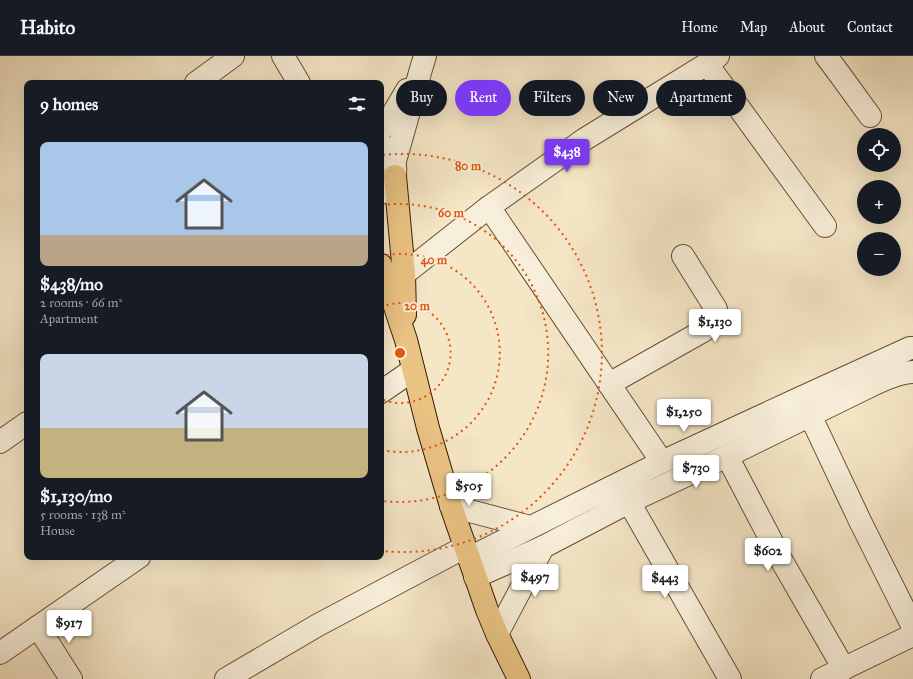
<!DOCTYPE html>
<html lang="en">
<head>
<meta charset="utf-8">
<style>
	body { margin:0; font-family:"IM FELL Great Primer",serif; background:#242831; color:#f1f3f6; height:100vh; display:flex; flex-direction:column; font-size:15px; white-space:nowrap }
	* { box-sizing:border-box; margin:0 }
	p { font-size:13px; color:#9ea1a6 }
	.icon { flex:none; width:22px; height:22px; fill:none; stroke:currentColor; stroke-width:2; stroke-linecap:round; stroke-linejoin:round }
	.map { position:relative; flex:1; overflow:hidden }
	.details { position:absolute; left:24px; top:24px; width:360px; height:480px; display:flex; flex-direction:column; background:#171b24; border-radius:8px; box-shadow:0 4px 16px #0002 }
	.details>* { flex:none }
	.guide { position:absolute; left:396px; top:24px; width:380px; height:36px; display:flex; gap:8px }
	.buttons { position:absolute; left:857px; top:72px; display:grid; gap:8px }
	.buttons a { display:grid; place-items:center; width:44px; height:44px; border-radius:50%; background:#171b24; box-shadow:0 4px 16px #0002; font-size:20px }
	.price { position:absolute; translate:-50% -34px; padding:0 9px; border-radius:4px; background:#fff; color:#222; font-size:13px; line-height:26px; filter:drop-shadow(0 1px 2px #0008) }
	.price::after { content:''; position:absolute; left:50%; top:24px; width:12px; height:9px; margin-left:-6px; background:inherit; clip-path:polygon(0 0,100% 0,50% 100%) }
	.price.current { background:#7c3aed; color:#fff }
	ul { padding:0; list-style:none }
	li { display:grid; align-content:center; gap:8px; height:212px; padding:0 16px }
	li span { display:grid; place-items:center; height:124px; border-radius:8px; color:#555 }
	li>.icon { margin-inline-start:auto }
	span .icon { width:72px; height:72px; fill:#fffc; stroke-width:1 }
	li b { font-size:17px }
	h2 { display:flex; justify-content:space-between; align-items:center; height:48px; padding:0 16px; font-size:17px }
	.chip { padding:0 14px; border-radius:18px; background:#171b24; box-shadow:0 4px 16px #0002; font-size:14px; line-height:36px }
	.chip.current { background:#7c3aed; color:#fff }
	header { display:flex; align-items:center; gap:24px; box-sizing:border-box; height:56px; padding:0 20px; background:#171b24; border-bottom:1px solid #363941 }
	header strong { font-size:19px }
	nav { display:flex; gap:22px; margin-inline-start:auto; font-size:14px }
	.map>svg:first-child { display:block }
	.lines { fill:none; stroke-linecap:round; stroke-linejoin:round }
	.minor-casing { stroke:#655035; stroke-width:24 }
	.major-casing { stroke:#351e05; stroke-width:24 }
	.minor { stroke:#f8efda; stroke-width:22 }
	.major { stroke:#eac383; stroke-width:22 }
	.ring { fill:none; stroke:#df560c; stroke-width:2; stroke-dasharray:2 4 }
	.centre { fill:#df560c; stroke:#f8efda; stroke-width:2 }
	.ring-label { font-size:12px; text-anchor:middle; font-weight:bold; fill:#df560c; stroke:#f8efda; stroke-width:3.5; stroke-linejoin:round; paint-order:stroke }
</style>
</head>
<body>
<header>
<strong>Habito</strong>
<nav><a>Home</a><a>Map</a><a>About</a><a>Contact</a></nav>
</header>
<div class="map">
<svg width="913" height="623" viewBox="0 0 913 623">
	<rect width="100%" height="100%" fill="#f5e6c6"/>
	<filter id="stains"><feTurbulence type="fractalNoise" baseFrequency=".005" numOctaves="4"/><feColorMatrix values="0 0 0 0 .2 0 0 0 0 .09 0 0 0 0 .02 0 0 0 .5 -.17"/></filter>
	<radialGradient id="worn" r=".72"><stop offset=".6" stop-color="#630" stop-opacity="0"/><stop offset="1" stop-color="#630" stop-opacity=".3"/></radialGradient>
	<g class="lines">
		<defs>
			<g id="minor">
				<polyline points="283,0 299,27"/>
				<polyline points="826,0 838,16 870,60"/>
				<polyline points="707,8 825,170"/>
				<polyline points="196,27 233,0"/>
				<polyline points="381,74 391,61 407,34"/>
				<path d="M381,89c18,11 20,38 0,48"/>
				<polyline points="395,105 421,13 425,0"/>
				<polyline points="489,151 662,406"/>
				<polyline points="404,218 489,151 585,83 707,8 718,0"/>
				<path d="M609,328l94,-53c10,-7 15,-10 13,-22l-33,-53"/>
				<polyline points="381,336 413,314"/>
				<polyline points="810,359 860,465 913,571"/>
				<polyline points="0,386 27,367"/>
				<polyline points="727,400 783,507 844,613"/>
				<polyline points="629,446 730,623"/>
				<polyline points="451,450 530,471"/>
				<polyline points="469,502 662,406 796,344 910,292 913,292"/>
				<path d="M475,521l68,-30 86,-45 90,-42 147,-72c12,-6 33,-16 47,-16"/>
				<polyline points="38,571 71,623"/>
				<polyline points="497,578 543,491"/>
				<polyline points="0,597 139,501"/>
				<polyline points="226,623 318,569 465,491"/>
				<polyline points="822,623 913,579"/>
			</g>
			<g id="major">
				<polyline points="395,120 404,218 405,259"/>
				<polyline points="381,209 406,284 428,372 451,450 487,554 497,578 519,623"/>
			</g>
		</defs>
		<use href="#minor" class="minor-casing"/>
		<use href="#major" class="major-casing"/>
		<use href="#minor" class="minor"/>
		<use href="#major" class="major"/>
	</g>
	<g class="ring">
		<path d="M381 251A50 50 0 1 1 381 343"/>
		<path d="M381 200A99 99 0 1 1 381 394"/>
		<path d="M382 149A149 149 0 1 1 382 445"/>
		<path d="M383 99A199 199 0 1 1 383 495"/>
	</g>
	<circle cx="400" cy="297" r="6" class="centre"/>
	<g class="ring-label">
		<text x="468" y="114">80 m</text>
		<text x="451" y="161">60 m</text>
		<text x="434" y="208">40 m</text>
		<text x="417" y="254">20 m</text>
	</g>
	<rect width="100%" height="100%" filter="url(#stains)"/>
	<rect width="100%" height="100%" fill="url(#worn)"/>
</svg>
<div class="buttons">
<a><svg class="icon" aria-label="locate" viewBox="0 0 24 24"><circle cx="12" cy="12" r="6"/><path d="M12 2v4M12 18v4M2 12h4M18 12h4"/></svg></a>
<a>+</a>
<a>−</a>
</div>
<b class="price current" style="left:567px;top:117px">$438</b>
<b class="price" style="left:715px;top:287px">$1,130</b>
<b class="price" style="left:684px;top:377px">$1,250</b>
<b class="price" style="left:696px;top:433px">$730</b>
<b class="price" style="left:469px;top:451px">$505</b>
<b class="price" style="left:768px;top:516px">$602</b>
<b class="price" style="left:535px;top:542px">$497</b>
<b class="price" style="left:665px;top:543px">$443</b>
<b class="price" style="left:69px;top:588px">$917</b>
<div class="guide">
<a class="chip">Buy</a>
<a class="chip current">Rent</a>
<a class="chip">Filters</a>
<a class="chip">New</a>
<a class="chip">Apartment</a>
</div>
<section class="details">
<h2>9 homes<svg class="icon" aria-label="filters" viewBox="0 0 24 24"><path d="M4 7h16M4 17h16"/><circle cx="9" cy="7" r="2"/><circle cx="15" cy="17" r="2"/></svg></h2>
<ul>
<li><span style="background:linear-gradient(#a9c7e8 75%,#b9a48a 0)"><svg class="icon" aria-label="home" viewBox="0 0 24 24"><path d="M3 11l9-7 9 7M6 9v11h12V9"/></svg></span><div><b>$438/mo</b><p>2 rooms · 66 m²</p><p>Apartment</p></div></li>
<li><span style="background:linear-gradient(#c9d6e8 60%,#c2b280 0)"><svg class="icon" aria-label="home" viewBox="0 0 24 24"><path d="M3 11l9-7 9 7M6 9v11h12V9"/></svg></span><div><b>$1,130/mo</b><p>5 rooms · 138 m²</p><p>House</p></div></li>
</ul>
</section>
</div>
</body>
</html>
